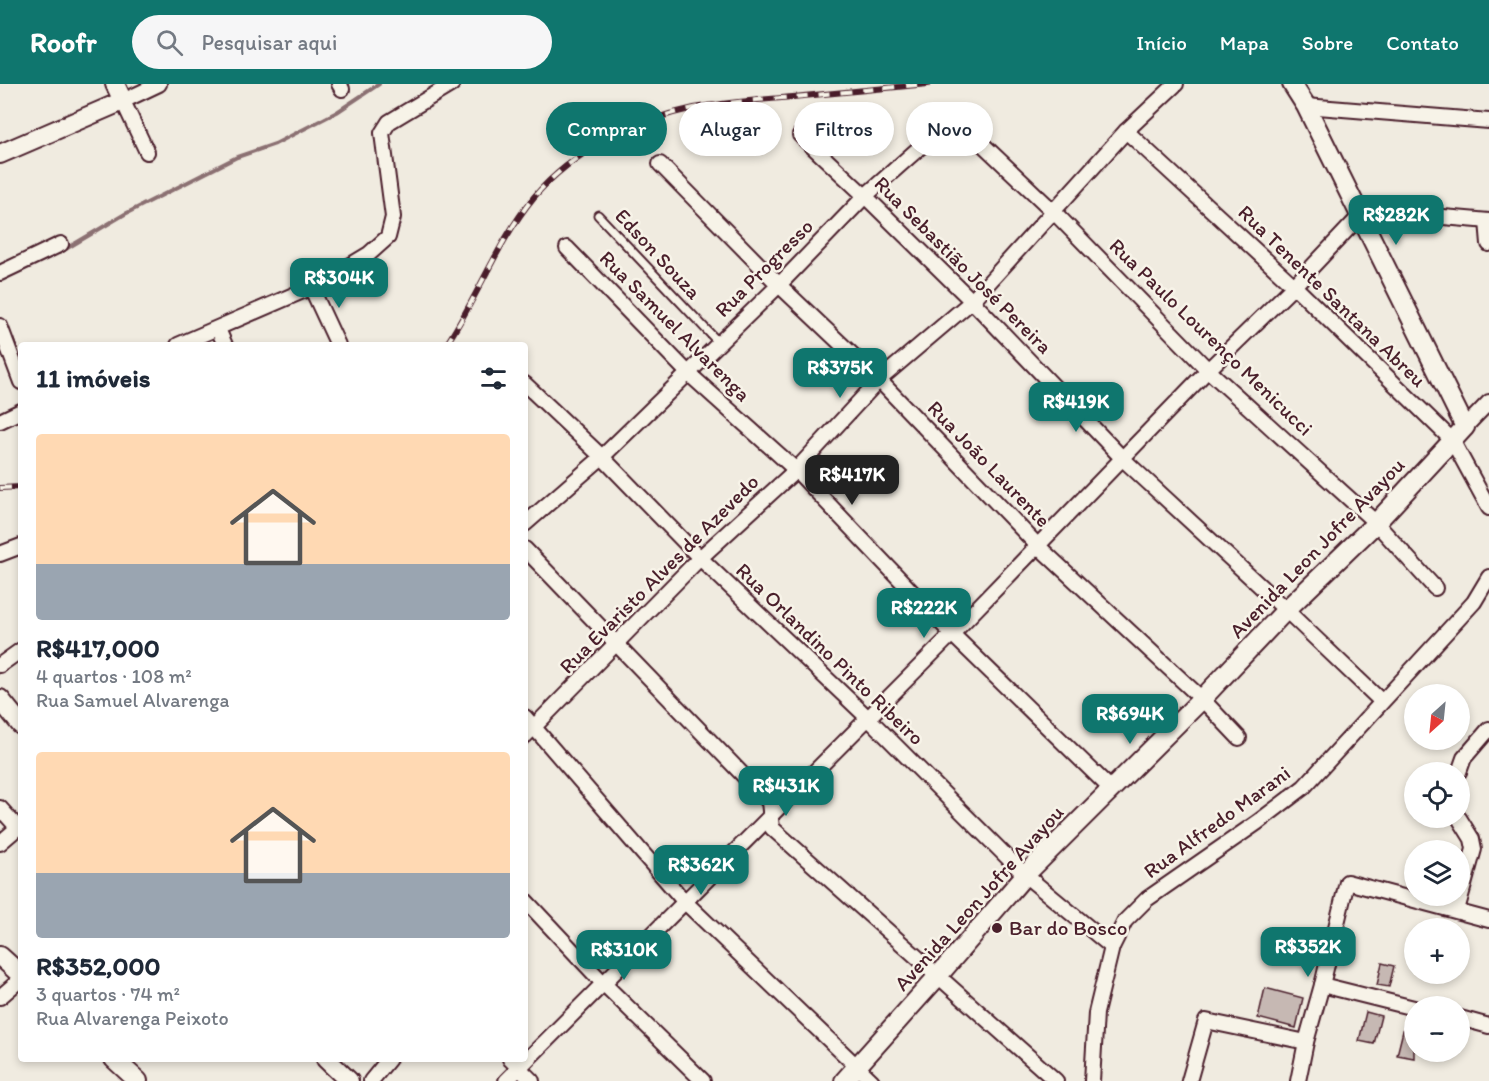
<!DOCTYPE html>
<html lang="pt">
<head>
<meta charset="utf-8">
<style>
	body { margin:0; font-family:Itim,sans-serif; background:#f6f6f7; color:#1f2937; height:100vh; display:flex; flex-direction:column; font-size:22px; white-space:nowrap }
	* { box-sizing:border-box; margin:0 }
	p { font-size:20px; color:#747a83 }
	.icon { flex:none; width:33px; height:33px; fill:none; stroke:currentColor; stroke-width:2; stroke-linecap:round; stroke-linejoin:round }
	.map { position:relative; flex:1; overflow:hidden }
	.drawer { position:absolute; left:18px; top:258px; width:510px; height:720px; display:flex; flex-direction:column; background:#fff; border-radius:6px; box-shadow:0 3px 9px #0003 }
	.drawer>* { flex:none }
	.top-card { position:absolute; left:546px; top:18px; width:570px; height:54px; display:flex; gap:12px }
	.needle { width:39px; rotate:207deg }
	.tools { position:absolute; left:1404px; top:600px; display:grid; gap:12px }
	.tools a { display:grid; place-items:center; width:66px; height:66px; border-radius:50%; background:#fff; box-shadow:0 3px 9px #0003; font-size:30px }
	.price { position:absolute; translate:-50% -51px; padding:0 14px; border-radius:12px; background:#0f766e; color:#fff; font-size:20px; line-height:39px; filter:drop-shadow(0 2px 3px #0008) }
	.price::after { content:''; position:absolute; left:50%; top:36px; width:18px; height:14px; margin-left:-9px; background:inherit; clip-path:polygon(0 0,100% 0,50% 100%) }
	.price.current { background:#222; color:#fff }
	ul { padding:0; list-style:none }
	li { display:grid; align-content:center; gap:12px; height:318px; padding:0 18px }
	li span { display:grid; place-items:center; height:186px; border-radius:6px; color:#555 }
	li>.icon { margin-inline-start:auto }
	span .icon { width:108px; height:108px; fill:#fffc; stroke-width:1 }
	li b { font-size:26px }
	h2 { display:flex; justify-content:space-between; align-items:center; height:72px; padding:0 18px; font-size:26px }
	.chip { padding:0 21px; border-radius:27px; background:#fff; box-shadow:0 3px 9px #0003; font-size:21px; line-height:54px }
	.chip.current { background:#0f766e; color:#fff }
	header { display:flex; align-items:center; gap:36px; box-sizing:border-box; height:84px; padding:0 30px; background:#0f766e; color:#fff }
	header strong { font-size:28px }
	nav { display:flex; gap:33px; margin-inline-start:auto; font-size:21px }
	.search { width:420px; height:54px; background:#f6f6f7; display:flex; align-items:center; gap:15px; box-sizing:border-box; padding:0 21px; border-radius:33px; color:#747a83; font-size:22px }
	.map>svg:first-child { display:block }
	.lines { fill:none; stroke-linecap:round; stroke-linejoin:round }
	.stream { stroke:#8b6f72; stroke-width:4 }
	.building { fill:#c6b8b3; stroke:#4a1f2b; stroke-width:1.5 }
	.lane-casing { stroke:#4a1f2b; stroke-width:11 }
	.street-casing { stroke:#4a1f2b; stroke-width:18 }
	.secondary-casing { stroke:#4a1f2b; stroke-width:22 }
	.lane { stroke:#f7f3e8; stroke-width:7 }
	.street { stroke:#f7f3e8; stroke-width:14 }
	.secondary { stroke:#f7f3e8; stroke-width:18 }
	.rail-casing { stroke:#4a1f2b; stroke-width:6 }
	.rail { stroke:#f7f3e8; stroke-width:4; stroke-dasharray:11; stroke-linecap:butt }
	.poi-dot { fill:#4a1f2b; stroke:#f7f3e8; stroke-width:2 }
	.labels { text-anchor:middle; stroke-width:5; stroke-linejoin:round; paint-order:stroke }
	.street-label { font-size:21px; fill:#4a1f2b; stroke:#f7f3e8 }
	.poi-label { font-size:21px; fill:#4a1f2b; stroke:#f7f3e8; text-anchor:start }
</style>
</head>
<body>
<header>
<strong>Roofr</strong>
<div class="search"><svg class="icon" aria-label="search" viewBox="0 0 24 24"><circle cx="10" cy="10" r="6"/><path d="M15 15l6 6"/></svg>Pesquisar aqui</div>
<nav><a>Início</a><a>Mapa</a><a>Sobre</a><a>Contato</a></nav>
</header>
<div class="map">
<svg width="1489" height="997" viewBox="0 0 1489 997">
	<rect width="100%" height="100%" fill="#f0ebe0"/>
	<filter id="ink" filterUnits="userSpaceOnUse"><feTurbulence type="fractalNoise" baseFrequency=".0167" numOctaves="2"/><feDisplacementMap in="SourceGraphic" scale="12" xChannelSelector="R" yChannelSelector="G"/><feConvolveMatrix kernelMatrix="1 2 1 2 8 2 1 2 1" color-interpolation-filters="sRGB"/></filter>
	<g filter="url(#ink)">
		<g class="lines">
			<polyline class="stream" points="59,169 125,130 237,73 275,60 337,28 379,0"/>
		</g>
		<g class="building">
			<polygon points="1382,879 1394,882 1389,903 1377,901"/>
			<polygon points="1265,904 1303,914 1296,944 1258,934"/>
			<polygon points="1366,928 1381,932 1374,960 1359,957"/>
			<polygon points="1405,939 1414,941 1414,974 1397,971"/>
		</g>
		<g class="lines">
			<defs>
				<polyline id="lane" points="598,131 719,259"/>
				<g id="street">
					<polyline points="339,0 342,5"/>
					<polyline points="1306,22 1489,37"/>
					<polyline points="1126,47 1294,202 1452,356 1489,424"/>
					<polyline points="800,51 865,112 972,217 1123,375 1286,526 1381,617"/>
					<polyline points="147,68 123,17 159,0"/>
					<polyline points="660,80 779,201 879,296 1038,462 1202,615 1239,654"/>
					<polyline points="1487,137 1489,160"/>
					<polyline points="567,164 688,289 796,386 952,550 1111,705"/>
					<polyline points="0,189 61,160"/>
					<polyline points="311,203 338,261"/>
					<polyline points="0,242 21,298"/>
					<polyline points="218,245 225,261"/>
					<polyline points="178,261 319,200 369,170 388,153 393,133 382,49 389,38 452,0"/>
					<polyline points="525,300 602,373 700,474 867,633 1025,791 1112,863"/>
					<polyline points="0,337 21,327"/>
					<polyline points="1465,343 1489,318"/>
					<polyline points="525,440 602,373 779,201 865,112 944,42 956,35 1054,128 1208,286 1376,439 1435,504"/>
					<polyline points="525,465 769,718 772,744 1056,997"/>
					<polyline points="0,470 21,462"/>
					<polyline points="0,581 21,566"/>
					<polyline points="525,633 684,817 872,997"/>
					<polyline points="525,652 700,474 796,386 879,296 972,217 1126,47 1176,0"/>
					<polyline points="1459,688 1464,674 1489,645"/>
					<polyline points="0,724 18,744"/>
					<polyline points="0,759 21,741"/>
					<polyline points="525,816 603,899 703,997"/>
					<polyline points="1457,826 1474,765 1472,755 1459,734"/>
					<polyline points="1322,901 1414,924"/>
					<polyline points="0,913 21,895"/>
					<polyline points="1460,934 1489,942"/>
					<polyline points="510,975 532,997"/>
					<polyline points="371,997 389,975"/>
					<polyline points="506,997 952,550 1208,286 1294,202 1361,131 1375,127 1489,137"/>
					<polyline points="1092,997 1096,929 1112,863 1125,837 1147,815 1258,738 1304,703 1474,518 1489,493"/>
					<polyline points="1189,997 1206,937 1306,958"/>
					<polyline points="1298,997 1306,958 1322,901 1347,798 1489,836"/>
				</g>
				<g id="secondary">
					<polyline points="0,70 123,17 115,0"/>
					<polyline points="0,615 21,641"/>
					<polyline points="0,872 21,891"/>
					<polyline points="114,975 138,997"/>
					<polyline points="326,975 349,997"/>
					<polyline points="844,997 938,892 1025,791 1202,615 1286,526 1376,439 1465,343 1306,22 1292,0"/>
				</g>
			</defs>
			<use href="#lane" class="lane-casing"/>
			<use href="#street" class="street-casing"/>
			<use href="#secondary" class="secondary-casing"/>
			<use href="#lane" class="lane"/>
			<use href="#street" class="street"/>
			<use href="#secondary" class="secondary"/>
			<defs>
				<g id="rail">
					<path d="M446,261c32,-48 51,-103 88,-148 39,-46 101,-77 160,-89 32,-6 66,-8 99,-11 45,-4 90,-9 135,-13"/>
					<polyline points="0,404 21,403"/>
				</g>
			</defs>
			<use href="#rail" class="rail-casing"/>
			<use href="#rail" class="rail"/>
		</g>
	</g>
	<circle class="poi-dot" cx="997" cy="844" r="6"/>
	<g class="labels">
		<g class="street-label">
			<text transform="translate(658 170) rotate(47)" y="7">Edson Souza</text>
			<text transform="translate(963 181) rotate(45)" y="7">Rua Sebastião José Pereira</text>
			<text transform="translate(764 184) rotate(-45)" y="7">Rua Progresso</text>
			<text transform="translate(1332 212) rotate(44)" y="7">Rua Tenente Santana Abreu</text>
			<text transform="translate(675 242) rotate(45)" y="7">Rua Samuel Alvarenga</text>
			<text transform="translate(1211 253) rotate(44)" y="7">Rua Paulo Lourenço Menicucci</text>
			<text transform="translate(989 380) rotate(46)" y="7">Rua João Laurente</text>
			<text transform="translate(1317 464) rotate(-46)" y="7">Avenida Leon Jofre Avayou</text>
			<text transform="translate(659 490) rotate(-45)" y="7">Rua Evaristo Alves de Azevedo</text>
			<text transform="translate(830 570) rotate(44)" y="7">Rua Orlandino Pinto Ribeiro</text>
			<text transform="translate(1217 738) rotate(-36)" y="7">Rua Alfredo Marani</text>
			<text transform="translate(979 814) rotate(-48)" y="7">Avenida Leon Jofre Avayou</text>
		</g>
		<g class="poi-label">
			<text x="1009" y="851">Bar do Bosco</text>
		</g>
	</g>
</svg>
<div class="tools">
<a><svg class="needle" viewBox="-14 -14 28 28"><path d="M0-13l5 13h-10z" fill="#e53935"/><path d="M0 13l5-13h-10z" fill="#747a83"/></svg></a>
<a><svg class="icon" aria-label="locate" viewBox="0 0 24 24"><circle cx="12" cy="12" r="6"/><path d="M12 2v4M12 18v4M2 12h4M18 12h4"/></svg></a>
<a><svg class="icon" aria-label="layers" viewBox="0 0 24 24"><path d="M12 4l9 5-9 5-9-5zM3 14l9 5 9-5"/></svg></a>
<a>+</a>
<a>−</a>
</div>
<b class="price" style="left:1396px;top:162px">R$282K</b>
<b class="price" style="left:339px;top:225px">R$304K</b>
<b class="price" style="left:840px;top:315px">R$375K</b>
<b class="price" style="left:1076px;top:349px">R$419K</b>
<b class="price current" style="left:852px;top:422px">R$417K</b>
<b class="price" style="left:924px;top:555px">R$222K</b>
<b class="price" style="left:1130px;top:661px">R$694K</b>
<b class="price" style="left:786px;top:733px">R$431K</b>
<b class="price" style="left:701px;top:812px">R$362K</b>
<b class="price" style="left:1308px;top:894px">R$352K</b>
<b class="price" style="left:624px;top:897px">R$310K</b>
<div class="top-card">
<a class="chip current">Comprar</a>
<a class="chip">Alugar</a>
<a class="chip">Filtros</a>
<a class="chip">Novo</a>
</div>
<section class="drawer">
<h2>11 imóveis<svg class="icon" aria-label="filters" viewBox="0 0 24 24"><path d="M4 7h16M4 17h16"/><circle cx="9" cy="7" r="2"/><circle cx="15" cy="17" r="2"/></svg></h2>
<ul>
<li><span style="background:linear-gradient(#ffd9b3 70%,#9aa5b1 0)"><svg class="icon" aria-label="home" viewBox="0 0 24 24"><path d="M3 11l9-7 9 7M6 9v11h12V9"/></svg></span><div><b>R$417,000</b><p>4 quartos · 108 m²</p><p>Rua Samuel Alvarenga</p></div></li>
<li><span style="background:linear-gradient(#ffd9b3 65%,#9aa5b1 0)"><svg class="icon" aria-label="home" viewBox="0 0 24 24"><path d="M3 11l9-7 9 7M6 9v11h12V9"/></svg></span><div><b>R$352,000</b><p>3 quartos · 74 m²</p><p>Rua Alvarenga Peixoto</p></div></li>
</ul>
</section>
</div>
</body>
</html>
